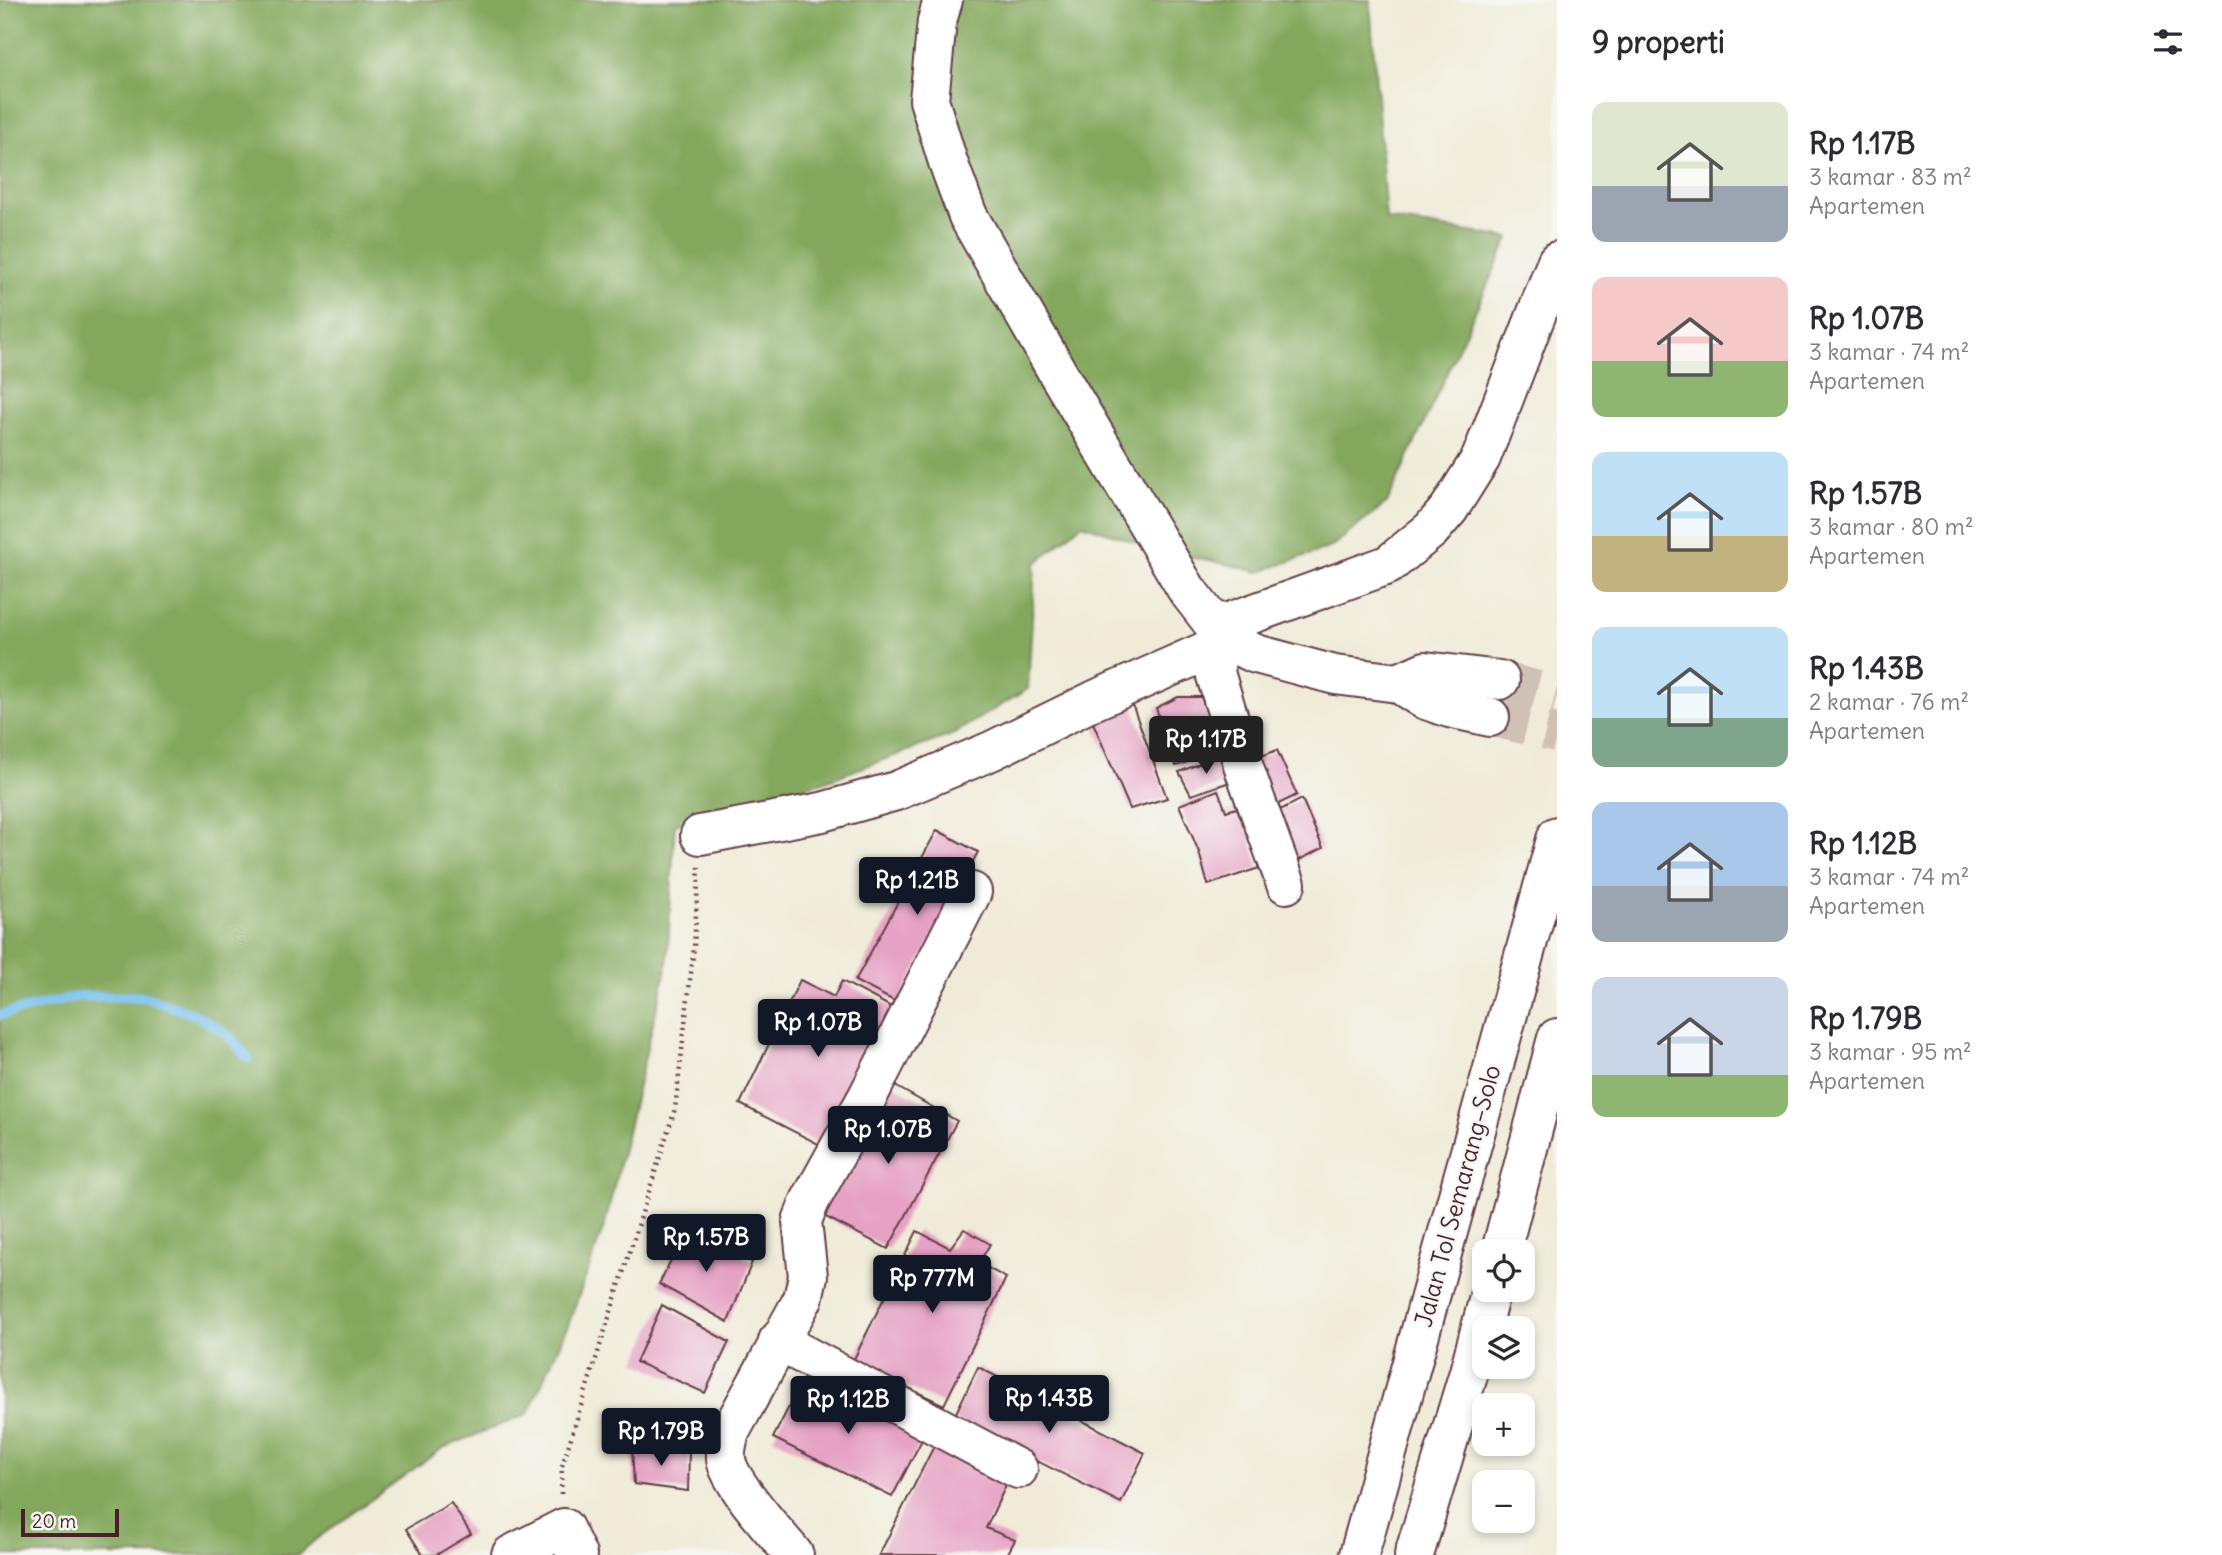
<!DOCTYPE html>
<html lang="id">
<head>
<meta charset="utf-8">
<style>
	body { margin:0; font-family:Delius,sans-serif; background:#f2f2f3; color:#2b2b33; height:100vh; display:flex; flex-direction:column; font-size:26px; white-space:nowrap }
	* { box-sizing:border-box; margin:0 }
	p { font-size:23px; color:#7c7c81 }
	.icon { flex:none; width:38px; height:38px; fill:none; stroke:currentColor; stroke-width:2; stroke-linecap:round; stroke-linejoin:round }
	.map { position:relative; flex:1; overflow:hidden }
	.panel { display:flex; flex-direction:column; background:#fff; width:665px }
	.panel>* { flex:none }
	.fabs { position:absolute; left:1472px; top:1239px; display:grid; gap:14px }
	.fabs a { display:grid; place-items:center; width:63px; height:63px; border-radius:14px; background:#fff; box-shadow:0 4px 10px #0003; font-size:35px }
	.scale { position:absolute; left:21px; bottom:18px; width:98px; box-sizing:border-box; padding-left:7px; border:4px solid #4a1f2b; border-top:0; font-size:19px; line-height:24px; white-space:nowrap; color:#4a1f2b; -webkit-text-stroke:5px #f6f6f2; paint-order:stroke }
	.price { position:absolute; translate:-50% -60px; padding:0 16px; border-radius:7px; background:#111827; color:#fff; font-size:23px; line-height:46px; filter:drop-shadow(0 2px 4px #0008) }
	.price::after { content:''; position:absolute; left:50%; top:42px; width:21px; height:16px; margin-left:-10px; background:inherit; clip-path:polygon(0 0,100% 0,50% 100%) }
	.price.active { background:#222; color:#fff }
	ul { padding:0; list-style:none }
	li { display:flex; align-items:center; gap:21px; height:175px; padding:0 35px }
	li span { display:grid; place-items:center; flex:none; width:196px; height:140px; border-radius:14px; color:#555 }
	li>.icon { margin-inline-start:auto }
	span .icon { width:84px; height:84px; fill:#fffc; stroke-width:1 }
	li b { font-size:30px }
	h2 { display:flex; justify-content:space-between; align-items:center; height:84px; padding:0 35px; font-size:30px }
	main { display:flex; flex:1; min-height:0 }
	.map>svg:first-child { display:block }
	.forest { fill:#83a75c; stroke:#666344; stroke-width:2 }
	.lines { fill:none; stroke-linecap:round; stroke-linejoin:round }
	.stream { stroke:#76c0ef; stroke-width:10 }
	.building { fill:#e6a1c4 }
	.minor-tunnel { stroke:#cfc2b5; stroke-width:38; stroke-dasharray:38 19; stroke-linecap:butt }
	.minor-casing { stroke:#633e45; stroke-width:42 }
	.highway-casing { stroke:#633e45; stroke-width:42 }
	.path { stroke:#633e45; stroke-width:4.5; stroke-dasharray:2 5; stroke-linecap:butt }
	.minor { stroke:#fff; stroke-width:38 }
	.highway { stroke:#fff; stroke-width:38 }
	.labels { text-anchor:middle; stroke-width:5; stroke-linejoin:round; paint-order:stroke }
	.street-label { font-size:24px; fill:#4a1f2b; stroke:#f6f6f2 }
</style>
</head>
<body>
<main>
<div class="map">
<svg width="1557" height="1555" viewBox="0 0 1557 1555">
	<rect width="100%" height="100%" fill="#f6f6f2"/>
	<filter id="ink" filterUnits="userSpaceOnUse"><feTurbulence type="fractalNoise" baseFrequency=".0143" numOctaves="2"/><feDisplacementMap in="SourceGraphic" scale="14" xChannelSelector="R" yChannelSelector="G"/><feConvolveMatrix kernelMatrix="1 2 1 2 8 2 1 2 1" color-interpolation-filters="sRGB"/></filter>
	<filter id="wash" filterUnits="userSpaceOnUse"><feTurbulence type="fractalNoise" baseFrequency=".00686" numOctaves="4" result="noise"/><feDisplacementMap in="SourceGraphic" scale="28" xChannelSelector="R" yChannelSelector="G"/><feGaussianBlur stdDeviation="1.57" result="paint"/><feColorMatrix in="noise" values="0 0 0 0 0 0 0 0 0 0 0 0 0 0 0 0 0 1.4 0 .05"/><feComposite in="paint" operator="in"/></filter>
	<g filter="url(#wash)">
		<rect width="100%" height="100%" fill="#f0ebd8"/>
		<polygon class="forest" points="0,0 1370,0 1386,219 1509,238 1387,503 1331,547 1259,572 1209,560 1177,556 1082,524 1035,564 1028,689 951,735 823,782 675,824 667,965 605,1224 567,1328 528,1414 443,1448 315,1540 298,1555 0,1555"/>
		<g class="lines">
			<polyline class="stream" points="0,1015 81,996 145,997 198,1016 228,1035 248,1058"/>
		</g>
		<g id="blocks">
			<g class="building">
				<polygon points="1129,696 1167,798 1130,809 1088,711"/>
				<polygon points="1178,697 1201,697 1209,719 1231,747 1176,766 1156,708"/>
				<polygon points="1277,750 1297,795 1266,810 1246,762"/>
				<polygon points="1221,755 1230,782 1191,795 1179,772"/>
				<polygon points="1218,790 1226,811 1237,808 1249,834 1259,868 1208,885 1199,852 1179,805"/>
				<polygon points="1302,799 1323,848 1289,865 1270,815"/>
				<polygon points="937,830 978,852 898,1003 855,981"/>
				<polygon points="800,980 834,997 842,981 899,1011 826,1148 740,1104"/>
				<polygon points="888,1082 957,1121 888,1249 818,1213"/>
				<polygon points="687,1228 752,1262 728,1322 659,1284"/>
				<polygon points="964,1229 990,1244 979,1263 1006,1278 944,1405 853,1361 917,1231 950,1248"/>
				<polygon points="662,1305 729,1342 705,1393 636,1362"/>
				<polygon points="978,1367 1145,1453 1121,1503 953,1419"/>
				<polygon points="805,1375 924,1436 892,1497 773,1438"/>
				<polygon points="632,1446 689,1452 688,1491 634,1484"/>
				<polygon points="934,1446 1007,1483 986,1528 1015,1540 1007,1555 879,1555"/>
				<polygon points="451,1503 471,1534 436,1555 423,1555 406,1529"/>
			</g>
		</g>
	</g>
	<g filter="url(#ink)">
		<use href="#blocks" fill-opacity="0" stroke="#633e45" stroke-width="2"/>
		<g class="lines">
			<g class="minor-tunnel">
				<polyline points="1500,680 1557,695"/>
				<polyline points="1490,717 1557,733"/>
			</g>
			<defs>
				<g id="minor">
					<polyline points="943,0 937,21 929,100 948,162 968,216 1059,375 1187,590 1211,621 1227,623 1240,647 1256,654 1335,675 1398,683 1423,699 1449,708 1490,717"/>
					<polyline points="1213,648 1216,676 1245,771 1286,884"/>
					<polyline points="1398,683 1425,671 1500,680"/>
					<polyline points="700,835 822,812 896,791 991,751 1095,700 1213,648 1227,623 1388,565 1431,530 1449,509 1481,458 1557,261"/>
					<polyline points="778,1341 1018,1469"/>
					<polyline points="511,1555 564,1528 577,1555"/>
					<path d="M794,1555c-16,-20 -65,-72 -68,-96 -1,-9 2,-18 4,-27l73,-133 5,-23 -6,-55 8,-20 58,-105 104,-204"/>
				</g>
				<g id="highway">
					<polyline points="1501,1251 1557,1038"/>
					<path d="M1359,1555c68,-239 130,-480 198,-719"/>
					<polyline points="1414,1555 1469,1372 1491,1290"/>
				</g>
			</defs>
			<use href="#minor" class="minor-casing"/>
			<use href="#highway" class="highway-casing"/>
			<polyline class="path" points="561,1494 562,1466 675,1109 694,947 699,867"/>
			<use href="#minor" class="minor"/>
			<use href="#highway" class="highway"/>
		</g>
	</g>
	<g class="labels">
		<g class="street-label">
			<text transform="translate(1458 1196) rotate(-75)" y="8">Jalan Tol Semarang–Solo</text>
		</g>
	</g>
</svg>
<div class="fabs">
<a><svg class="icon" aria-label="locate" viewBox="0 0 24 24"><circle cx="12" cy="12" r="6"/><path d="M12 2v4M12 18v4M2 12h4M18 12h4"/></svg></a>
<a><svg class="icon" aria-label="layers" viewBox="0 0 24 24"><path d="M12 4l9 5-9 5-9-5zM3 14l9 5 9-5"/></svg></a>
<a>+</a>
<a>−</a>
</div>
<div class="scale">20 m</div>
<b class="price active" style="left:1206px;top:776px">Rp 1.17B</b>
<b class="price" style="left:917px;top:917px">Rp 1.21B</b>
<b class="price" style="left:818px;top:1059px">Rp 1.07B</b>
<b class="price" style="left:888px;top:1166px">Rp 1.07B</b>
<b class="price" style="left:706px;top:1274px">Rp 1.57B</b>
<b class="price" style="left:932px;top:1315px">Rp 777M</b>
<b class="price" style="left:1049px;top:1435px">Rp 1.43B</b>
<b class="price" style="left:848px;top:1436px">Rp 1.12B</b>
<b class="price" style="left:661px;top:1468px">Rp 1.79B</b>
</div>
<section class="panel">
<h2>9 properti<svg class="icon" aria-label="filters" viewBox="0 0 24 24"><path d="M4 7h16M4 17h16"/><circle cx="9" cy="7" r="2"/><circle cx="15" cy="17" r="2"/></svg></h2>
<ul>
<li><span style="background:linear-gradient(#dfe7d0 60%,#9aa5b1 0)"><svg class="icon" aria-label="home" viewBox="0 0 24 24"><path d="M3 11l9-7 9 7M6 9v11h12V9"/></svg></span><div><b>Rp 1.17B</b><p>3 kamar · 83 m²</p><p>Apartemen</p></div></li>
<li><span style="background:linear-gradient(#f6c9c9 60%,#8fb573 0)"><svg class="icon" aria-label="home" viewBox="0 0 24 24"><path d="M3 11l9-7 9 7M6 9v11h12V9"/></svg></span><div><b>Rp 1.07B</b><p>3 kamar · 74 m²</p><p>Apartemen</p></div></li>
<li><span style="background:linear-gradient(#bfe0f5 60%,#c2b280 0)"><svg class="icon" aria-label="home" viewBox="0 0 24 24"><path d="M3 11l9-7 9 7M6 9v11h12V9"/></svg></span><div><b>Rp 1.57B</b><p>3 kamar · 80 m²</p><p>Apartemen</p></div></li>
<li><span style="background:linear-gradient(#bfe0f5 65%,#7fa58c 0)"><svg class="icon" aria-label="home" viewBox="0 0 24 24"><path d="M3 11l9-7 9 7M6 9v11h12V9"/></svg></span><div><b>Rp 1.43B</b><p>2 kamar · 76 m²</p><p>Apartemen</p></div></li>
<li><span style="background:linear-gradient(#a9c7e8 60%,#9aa5b1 0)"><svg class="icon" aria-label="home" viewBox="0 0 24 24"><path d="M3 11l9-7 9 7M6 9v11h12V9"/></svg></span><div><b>Rp 1.12B</b><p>3 kamar · 74 m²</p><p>Apartemen</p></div></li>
<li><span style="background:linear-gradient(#c9d6e8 70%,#8fb573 0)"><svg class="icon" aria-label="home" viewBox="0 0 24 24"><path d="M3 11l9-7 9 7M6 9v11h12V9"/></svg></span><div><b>Rp 1.79B</b><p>3 kamar · 95 m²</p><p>Apartemen</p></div></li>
</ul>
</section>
</main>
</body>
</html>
